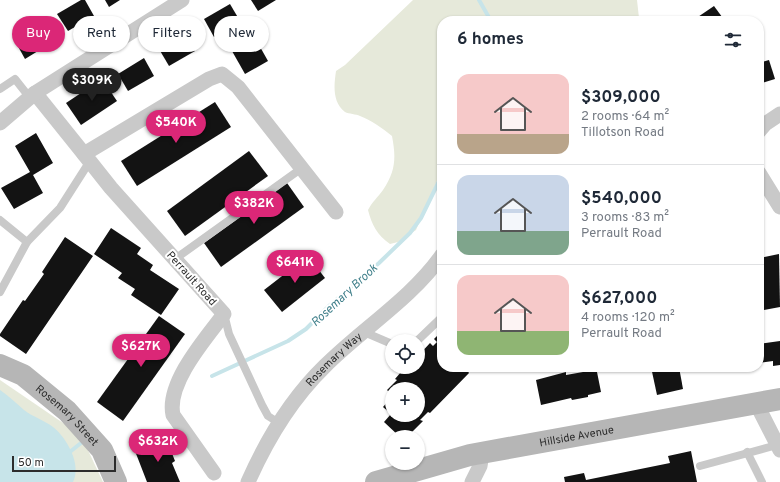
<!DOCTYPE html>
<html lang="en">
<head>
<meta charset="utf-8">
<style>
	body { margin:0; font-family:Overpass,sans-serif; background:#f6f6f7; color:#1f2937; height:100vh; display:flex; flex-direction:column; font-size:15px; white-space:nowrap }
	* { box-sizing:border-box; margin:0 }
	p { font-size:13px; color:#747a83 }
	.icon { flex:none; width:22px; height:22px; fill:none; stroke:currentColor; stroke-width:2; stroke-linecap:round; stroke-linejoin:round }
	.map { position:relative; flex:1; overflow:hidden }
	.side { position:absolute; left:437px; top:16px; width:327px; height:356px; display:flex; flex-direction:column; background:#fff; border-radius:16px; box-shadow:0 1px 3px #0004 }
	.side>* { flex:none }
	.guide { position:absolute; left:12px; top:16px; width:365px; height:36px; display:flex; gap:8px }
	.tools { position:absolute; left:385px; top:334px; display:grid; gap:8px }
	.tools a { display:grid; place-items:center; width:40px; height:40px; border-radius:50%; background:#fff; box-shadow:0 1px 3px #0004; font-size:20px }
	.scale { position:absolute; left:12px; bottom:10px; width:104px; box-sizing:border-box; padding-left:4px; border:2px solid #2c2c2c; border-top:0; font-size:11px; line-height:14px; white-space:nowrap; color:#2c2c2c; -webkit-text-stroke:3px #fff; paint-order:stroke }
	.price { position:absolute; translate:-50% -34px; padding:0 9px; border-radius:14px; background:#db2777; color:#fff; font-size:13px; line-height:26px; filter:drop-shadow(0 1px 2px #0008) }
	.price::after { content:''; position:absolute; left:50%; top:24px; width:12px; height:9px; margin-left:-6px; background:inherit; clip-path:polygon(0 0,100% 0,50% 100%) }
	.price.active { background:#222; color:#fff }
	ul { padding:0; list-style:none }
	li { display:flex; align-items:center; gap:12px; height:100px; padding:0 20px }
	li+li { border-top:1px solid #e0e1e3 }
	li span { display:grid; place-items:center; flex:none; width:112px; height:80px; border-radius:12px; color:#555 }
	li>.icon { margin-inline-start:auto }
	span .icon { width:48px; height:48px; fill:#fffc; stroke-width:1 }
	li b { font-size:17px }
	h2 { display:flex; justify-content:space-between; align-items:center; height:48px; padding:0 20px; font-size:17px }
	.tag { padding:0 14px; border-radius:18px; background:#fff; box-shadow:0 1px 3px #0004; font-size:14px; line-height:36px }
	.tag.active { background:#db2777; color:#fff }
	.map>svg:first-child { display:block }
	.green { fill:#e6e9da }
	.water { fill:#c7e4e9 }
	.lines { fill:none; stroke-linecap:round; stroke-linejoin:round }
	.stream { stroke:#c7e4e9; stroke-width:4 }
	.building { fill:#131313; fill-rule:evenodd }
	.lane { stroke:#c9c9c9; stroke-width:8 }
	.street { stroke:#c9c9c9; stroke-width:15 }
	.secondary { stroke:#b6b6b6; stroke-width:22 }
	.labels { text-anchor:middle; stroke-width:4; stroke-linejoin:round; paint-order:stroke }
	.street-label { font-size:11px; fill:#2c2c2c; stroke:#fff }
	.water-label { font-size:12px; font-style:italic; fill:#3f7f8a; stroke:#fff }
</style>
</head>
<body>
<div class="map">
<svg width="780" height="482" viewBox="0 0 780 482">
	<rect width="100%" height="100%" fill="#fff"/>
	<g class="green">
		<path d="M413,0h224l2,18 -1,3h-196v148l-26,61 -18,12 -8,2c-13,-9 -18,-19 -22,-34 4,-8 10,-13 15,-20 13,-19 13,-33 9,-54 -10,-8 -21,-16 -32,-20 -4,-2 -11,-2 -15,-4 -13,-10 -11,-27 -9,-41l9,-6z"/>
		<polygon points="0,380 66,425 86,446 103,482 0,482"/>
	</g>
	<path class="water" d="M0,390c9,6 16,13 24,20 9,7 20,10 29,17 14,11 29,38 20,55h-73z"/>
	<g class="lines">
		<g class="stream">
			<polyline points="479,0 491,21"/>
			<polyline points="212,376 288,341 306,329 329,306 379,263 410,233 421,218 442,175"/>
			<polyline points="71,451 81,443"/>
		</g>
	</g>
	<g class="building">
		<polygon points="81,0 85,0 94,16 68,31 57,14"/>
		<polygon points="105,0 120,0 109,7"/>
		<polygon points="251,0 276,0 258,11"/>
		<polygon points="230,4 240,21 214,37 204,19"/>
		<polygon points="714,6 725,21 692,21"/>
		<polygon points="41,26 51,43 25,59 15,41"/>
		<polygon points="185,33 195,51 169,66 159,49"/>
		<polygon points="255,38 268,61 245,74 232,51"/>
		<polygon points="144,58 154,76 128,91 118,74"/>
		<polygon points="769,60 775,79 759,84 759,63"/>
		<polygon points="102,79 117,101 81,125 66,103"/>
		<polygon points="215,102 231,127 137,186 121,161"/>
		<polygon points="36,133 53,163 33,175 43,193 14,209 1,188 30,172 15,146"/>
		<polygon points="249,151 268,176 185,236 167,211"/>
		<polygon points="287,183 304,207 221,267 204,243"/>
		<polygon points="111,228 141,248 137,254 153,265 150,270 179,289 161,315 131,295 135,289 118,278 122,273 94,254"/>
		<polygon points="65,237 93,256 26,354 0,336 0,334 23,300 25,301 44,274 42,272"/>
		<polygon points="779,254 780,307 764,310 759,283 759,258"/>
		<polygon points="308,256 325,278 282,312 264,290"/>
		<polygon points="159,316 185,334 123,421 97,402"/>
		<path d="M442,331v36h28l-3,3 2,3 -39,40 -2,-1 -8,8 3,1 -13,13 -3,-2 -7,5 -16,-15 7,-8 -8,-7 7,-8 -3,-3 3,-3 -3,-3 10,-10 -2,-1 6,-7 3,2 6,-6 -2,-1h10v-11l12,-13 3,3 4,-4 -3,-3zM392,389h26v26h-26z"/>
		<polygon points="780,341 780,365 773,366 773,361 759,363 759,344"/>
		<polygon points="596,367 601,392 588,395 588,397 572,400 571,398 541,405 536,380 566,372 566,375 583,372 582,370"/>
		<polygon points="651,367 679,367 683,389 657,395"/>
		<polygon points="166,438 175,461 172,463 180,482 147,482 135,451"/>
		<polygon points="691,451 697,482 565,482 564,477 584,473 586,480 670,463 668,456"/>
	</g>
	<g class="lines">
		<g class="lane">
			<polyline points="0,89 15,79 30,98"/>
			<polyline points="0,220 27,242 0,292"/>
			<polyline points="27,242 60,208 90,161"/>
			<polyline points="175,259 302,168"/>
			<polyline points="224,314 229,334 262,405 268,416 279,423"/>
			<polyline points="364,332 392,344"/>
			<polyline points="417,341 442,317"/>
			<polyline points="747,452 762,482"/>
			<polyline points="700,466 777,445"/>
		</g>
		<g class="street">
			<polyline points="35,93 84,154"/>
			<polyline points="0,123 35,93 182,0"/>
			<polyline points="759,131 765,124 780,114"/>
			<polyline points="759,173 780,207"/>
			<polyline points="756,403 780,450"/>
			<path d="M214,473l-41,-58c-7,-32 33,-77 51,-101l-113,-126 -27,-34 125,-75 13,-5 16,13 98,125"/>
			<path id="s1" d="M248,482c19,-43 43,-83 77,-116 37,-37 87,-68 117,-111"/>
			<polyline points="472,482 480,466 482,454"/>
		</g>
		<g class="secondary">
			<path id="s2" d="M0,365l23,10 44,36 35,39 14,32"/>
			<path id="s3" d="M376,482l94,-27 310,-56"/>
		</g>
	</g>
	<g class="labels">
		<g class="street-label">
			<text transform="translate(192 278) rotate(48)" y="4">Perrault Road</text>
			<text dy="4" stroke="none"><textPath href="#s1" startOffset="151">Rosemary Way</textPath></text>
			<text dy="4" stroke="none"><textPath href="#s2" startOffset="85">Rosemary Street</textPath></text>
			<text dy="4" stroke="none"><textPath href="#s3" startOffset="206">Hillside Avenue</textPath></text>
		</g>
		<g class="water-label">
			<text transform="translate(344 295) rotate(-43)" y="4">Rosemary Brook</text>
		</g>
	</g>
</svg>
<div class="tools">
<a><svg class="icon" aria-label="locate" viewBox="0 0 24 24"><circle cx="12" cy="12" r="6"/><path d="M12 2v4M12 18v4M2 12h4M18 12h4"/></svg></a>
<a>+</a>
<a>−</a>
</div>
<div class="scale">50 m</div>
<b class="price active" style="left:92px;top:102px">$309K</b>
<b class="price" style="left:176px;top:144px">$540K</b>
<b class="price" style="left:254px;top:225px">$382K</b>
<b class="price" style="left:295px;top:284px">$641K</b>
<b class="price" style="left:141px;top:368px">$627K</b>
<b class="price" style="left:158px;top:463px">$632K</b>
<div class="guide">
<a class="tag active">Buy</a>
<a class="tag">Rent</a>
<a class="tag">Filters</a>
<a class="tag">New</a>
</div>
<section class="side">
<h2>6 homes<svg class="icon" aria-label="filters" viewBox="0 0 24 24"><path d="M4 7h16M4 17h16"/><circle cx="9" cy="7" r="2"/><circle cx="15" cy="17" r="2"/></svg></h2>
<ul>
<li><span style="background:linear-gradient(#f6c9c9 75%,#b9a48a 0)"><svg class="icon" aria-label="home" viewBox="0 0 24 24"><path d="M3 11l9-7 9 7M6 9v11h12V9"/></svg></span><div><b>$309,000</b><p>2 rooms · 64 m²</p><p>Tillotson Road</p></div></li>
<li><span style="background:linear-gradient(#c9d6e8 70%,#7fa58c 0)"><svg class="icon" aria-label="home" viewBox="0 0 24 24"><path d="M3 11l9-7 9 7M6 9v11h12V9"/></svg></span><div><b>$540,000</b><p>3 rooms · 83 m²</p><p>Perrault Road</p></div></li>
<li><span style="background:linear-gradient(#f6c9c9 70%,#8fb573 0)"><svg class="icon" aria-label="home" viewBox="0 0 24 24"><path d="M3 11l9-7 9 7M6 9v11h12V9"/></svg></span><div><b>$627,000</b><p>4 rooms · 120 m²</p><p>Perrault Road</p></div></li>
</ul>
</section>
</div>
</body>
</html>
